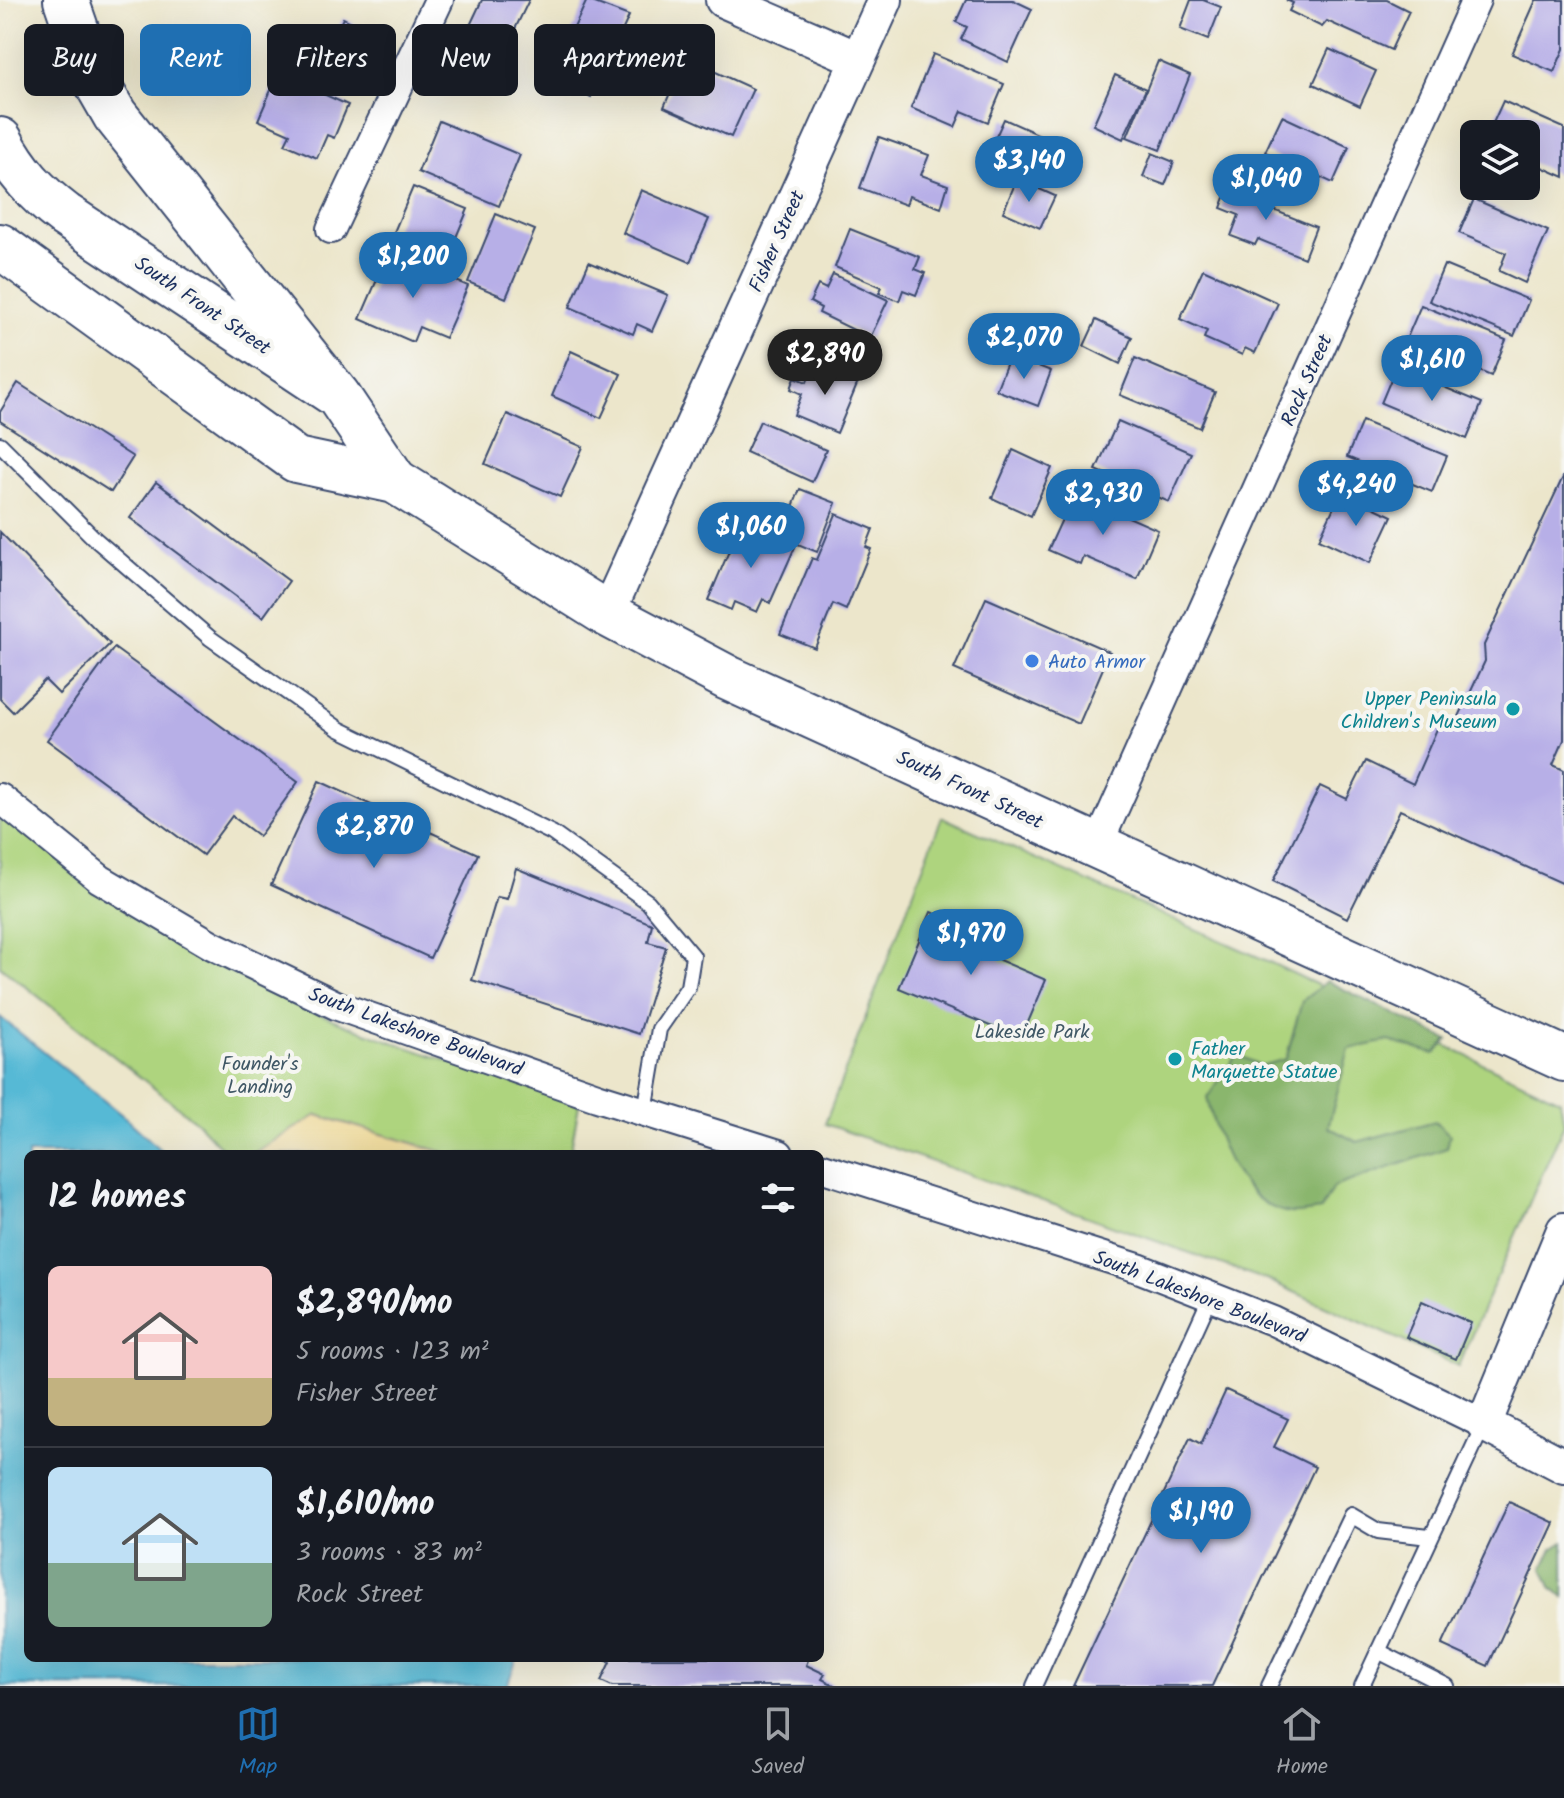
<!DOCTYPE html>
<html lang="en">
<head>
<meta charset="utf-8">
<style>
	body { margin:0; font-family:Kalam,sans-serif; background:#242831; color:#f1f3f6; height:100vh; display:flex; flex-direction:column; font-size:30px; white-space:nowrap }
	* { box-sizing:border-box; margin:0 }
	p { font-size:26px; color:#9ea1a6 }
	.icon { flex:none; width:44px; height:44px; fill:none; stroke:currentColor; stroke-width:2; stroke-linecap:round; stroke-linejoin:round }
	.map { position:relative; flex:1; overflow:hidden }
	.details { position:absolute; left:24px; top:1150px; width:800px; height:512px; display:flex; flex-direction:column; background:#171b24; border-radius:12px; box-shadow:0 8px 32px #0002 }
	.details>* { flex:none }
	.top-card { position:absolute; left:24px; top:24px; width:800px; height:72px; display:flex; gap:16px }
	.fabs { position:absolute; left:1460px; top:120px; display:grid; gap:16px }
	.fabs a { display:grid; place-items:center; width:80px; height:80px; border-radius:12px; background:#171b24; box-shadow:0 8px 32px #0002; font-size:40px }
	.price { position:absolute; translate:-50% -68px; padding:0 18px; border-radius:28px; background:#1f6fb2; color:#fff; font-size:26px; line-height:52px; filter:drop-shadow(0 2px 4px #0008) }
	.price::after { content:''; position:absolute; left:50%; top:48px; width:24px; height:18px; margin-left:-12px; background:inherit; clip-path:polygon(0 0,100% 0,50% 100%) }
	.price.on { background:#222; color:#fff }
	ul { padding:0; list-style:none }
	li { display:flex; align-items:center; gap:24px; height:200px; padding:0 24px }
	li+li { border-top:2px solid #363941 }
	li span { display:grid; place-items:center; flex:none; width:224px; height:160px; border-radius:12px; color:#555 }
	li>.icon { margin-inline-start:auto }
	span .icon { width:96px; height:96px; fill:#fffc; stroke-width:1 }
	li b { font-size:34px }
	h2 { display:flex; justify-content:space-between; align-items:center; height:96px; padding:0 24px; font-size:34px }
	.chip { padding:0 28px; border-radius:12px; background:#171b24; box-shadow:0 8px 32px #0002; font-size:28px; line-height:72px }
	.chip.on { background:#1f6fb2; color:#fff }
	.dock { display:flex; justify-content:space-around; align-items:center; height:112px; border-top:2px solid #363941; background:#171b24; font-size:22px; color:#9ea1a6 }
	.dock a { display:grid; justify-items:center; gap:4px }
	.dock .on { color:#1f6fb2 }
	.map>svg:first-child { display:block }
	.green { fill:#aed47e; stroke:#64826e; stroke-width:2 }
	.forest { fill:#8ab66d; stroke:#527266; stroke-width:2 }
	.sand { fill:#eeda9e; stroke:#84847e; stroke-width:2 }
	.water { fill:#57b9d5; stroke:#39749a; stroke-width:2 }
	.building { fill:#b7afe7 }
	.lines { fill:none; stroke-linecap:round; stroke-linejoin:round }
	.service-casing { stroke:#3a4a6e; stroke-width:18 }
	.minor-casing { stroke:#3a4a6e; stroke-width:32 }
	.tertiary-casing { stroke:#3a4a6e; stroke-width:38 }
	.primary-casing { stroke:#3a4a6e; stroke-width:48 }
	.trunk-casing { stroke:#3a4a6e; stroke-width:48 }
	.service { stroke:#fff; stroke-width:14 }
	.minor { stroke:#fff; stroke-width:28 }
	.tertiary { stroke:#fff; stroke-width:34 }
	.primary { stroke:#fff; stroke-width:44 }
	.trunk { stroke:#fff; stroke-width:44 }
	.shop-dot { fill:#3f7fe0; stroke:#f6f6f2; stroke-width:3 }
	.culture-dot { fill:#0f9aa8; stroke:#f6f6f2; stroke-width:3 }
	.labels { text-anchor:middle; stroke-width:8; stroke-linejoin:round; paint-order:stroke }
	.street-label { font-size:20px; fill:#1b2f5e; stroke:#f6f6f2 }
	.shop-label { font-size:20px; fill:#366cbe; stroke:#f6f6f2; text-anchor:start }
	.culture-label { font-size:20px; fill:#0d838f; stroke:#f6f6f2; text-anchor:end }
	.park-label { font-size:20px; fill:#405866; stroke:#f6f6f2 }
</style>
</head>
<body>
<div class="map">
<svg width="1564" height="1686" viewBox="0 0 1564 1686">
	<rect width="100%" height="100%" fill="#f6f6f2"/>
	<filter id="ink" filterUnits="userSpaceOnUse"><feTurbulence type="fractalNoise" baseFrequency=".0125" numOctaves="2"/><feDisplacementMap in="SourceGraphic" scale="16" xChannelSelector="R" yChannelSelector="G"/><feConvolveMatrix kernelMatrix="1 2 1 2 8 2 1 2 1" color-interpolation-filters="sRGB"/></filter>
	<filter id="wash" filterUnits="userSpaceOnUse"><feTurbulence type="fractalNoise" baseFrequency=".006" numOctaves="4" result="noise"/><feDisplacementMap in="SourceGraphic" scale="32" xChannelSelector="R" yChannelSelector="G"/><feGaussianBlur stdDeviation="1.8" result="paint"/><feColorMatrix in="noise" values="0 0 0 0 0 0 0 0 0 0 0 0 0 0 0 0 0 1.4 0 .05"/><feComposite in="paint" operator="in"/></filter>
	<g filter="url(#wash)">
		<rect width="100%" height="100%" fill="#ece6cb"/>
		<g class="green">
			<path d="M0,809c78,70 167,131 260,178 101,50 213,81 319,118l-9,49h-343l-29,-31 -198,-157z"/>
			<polygon points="942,817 1265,960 1560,1100 1564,1124 1458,1366 1272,1282 825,1124"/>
		</g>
		<g class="forest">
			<path d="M1327,981l121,59 -13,14 -46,-13 -40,8 -21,78 29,15 78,-21 15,14 -3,13 -114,39 -12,23c-9,1 -22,4 -31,3 -52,-9 -72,-71 -83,-115l30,-44 24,12 25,-7 16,-58z"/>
			<polygon points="1564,1542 1564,1597 1551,1587 1543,1568 1553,1549"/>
		</g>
		<polygon class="sand" points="317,1115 450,1154 252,1154"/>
		<polygon class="water" points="0,1017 127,1119 165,1154 28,1154 28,1658 517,1658 507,1686 0,1686"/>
		<g id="blocks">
			<g class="building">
				<polygon points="482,0 529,0 503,54 465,36"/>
				<polygon points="587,0 629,16 613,51 620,55 606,86 598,82 591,97 558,82 571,55 563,51"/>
				<polygon points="966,0 1013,0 1032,9 1008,62 961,39 967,27 956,22"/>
				<polygon points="1191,0 1203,0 1221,7 1208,40 1180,29"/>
				<polygon points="1286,0 1387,0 1409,11 1391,50 1327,21 1322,27 1289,11 1293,3"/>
				<polygon points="1536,0 1564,0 1564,49 1554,72 1512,54"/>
				<polygon points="343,18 379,36 366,62 330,44"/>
				<polygon points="641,29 673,44 659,73 627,58"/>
				<polygon points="1329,49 1376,71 1360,106 1313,84"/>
				<polygon points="933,54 1004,84 988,122 962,111 955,127 911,108"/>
				<polygon points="685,58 753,89 731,137 664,107"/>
				<polygon points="1158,61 1190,75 1160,150 1127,137"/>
				<polygon points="281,67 325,87 323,94 348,105 334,138 327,135 317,158 285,144 290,134 258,120"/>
				<polygon points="1115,75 1146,89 1123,139 1093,125"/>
				<polygon points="1503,101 1564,128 1564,177 1526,160 1526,134 1488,134"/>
				<polygon points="1282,116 1349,147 1333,183 1265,152"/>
				<polygon points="1004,119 1040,135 1022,174 986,158"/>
				<polygon points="439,121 520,155 499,206 418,172"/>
				<polygon points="879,137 929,155 921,175 948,185 941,208 909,196 906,205 860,188"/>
				<polygon points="1152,153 1174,162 1165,185 1143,177"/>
				<polygon points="1017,179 1055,196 1040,228 1003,212"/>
				<polygon points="1231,182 1275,200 1271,209 1316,227 1304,258 1258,239 1255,245 1231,236 1239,215 1221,208"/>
				<polygon points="413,187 468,209 449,254 394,232"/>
				<polygon points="641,190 709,219 690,262 623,233"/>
				<polygon points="1474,199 1548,231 1525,283 1499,271 1506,253 1459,233"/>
				<polygon points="496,214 535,230 506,298 468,282"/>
				<polygon points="850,229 920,257 915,269 925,273 916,295 903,290 899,301 879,293 882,287 835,267"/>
				<polygon points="389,252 468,286 445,338 419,327 413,342 360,319"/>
				<polygon points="589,262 668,295 652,331 637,324 633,334 570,307"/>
				<polygon points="1444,265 1529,300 1514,336 1429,301"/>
				<polygon points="1203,269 1278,303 1255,353 1245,348 1242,355 1204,338 1207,331 1180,319"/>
				<polygon points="833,274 888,300 870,338 819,313 821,308 810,302 818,285 826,289"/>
				<polygon points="1421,305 1506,340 1491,376 1406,340"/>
				<polygon points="1096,320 1132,337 1120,364 1084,346"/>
				<polygon points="571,351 621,374 601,418 552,396"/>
				<polygon points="1010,355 1051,371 1038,406 996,390"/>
				<polygon points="1135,358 1215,392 1200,428 1120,395"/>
				<polygon points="815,362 859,380 837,433 794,415 802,394 791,389 795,377 807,382"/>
				<polygon points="1396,367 1482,403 1467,439 1381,403"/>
				<polygon points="18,383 133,457 111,492 0,421 0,412"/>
				<polygon points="507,414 583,447 560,497 485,464"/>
				<polygon points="760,421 826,450 812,482 746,452"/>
				<polygon points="1118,421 1191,453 1169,502 1096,470"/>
				<polygon points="1362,421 1447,456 1432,492 1347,457"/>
				<polygon points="1013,450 1052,468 1031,516 992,498"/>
				<polygon points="1564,475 1564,740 1553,765 1564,770 1564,884 1400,810 1347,918 1273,881 1320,786 1347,799 1366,761 1413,784 1443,715 1457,721 1485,661 1484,645"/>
				<polygon points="156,482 289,581 263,617 130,518"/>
				<polygon points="800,489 836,503 817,552 781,537"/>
				<polygon points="1341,492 1392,516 1370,563 1319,539"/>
				<polygon points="1074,493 1158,530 1137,579 1083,556 1080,564 1048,550"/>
				<polygon points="836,514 873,529 866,547 871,549 846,610 833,604 815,648 780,634 812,558 817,560"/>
				<polygon points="741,523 795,547 770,603 763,599 757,612 734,602 731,610 708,600"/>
				<polygon points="0,532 110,644 59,694 45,680 13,712 0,699"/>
				<polygon points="986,598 1110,652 1079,724 954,669"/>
				<polygon points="114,648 298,782 259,836 232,816 203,855 47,740"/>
				<polygon points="319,781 478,854 430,958 271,885"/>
				<polygon points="516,868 652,924 648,942 666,947 639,1034 472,980 497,897 507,899"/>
				<polygon points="931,912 1006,944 999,960 1046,980 1021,1039 899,988"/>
				<polygon points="1422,1301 1471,1323 1456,1359 1406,1337"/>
				<polygon points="1226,1390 1288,1419 1274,1447 1315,1467 1212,1686 1073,1686 1190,1438 1201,1444"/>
				<polygon points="1509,1502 1554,1523 1488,1666 1442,1645"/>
				<polygon points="602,1658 809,1658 806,1665 825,1674 822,1679 836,1686 612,1686 601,1681 610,1662"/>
			</g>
		</g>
	</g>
	<g filter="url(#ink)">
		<use href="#blocks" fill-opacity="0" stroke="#3a4a6e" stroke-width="2"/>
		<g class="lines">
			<defs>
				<g id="service">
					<polyline points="0,444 95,539 210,638 339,729 552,833 648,902 693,956 688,987 659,1029 645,1111"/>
					<polyline points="1378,1651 1447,1686"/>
					<polyline points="1034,1686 1211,1296"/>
					<polyline points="1269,1686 1351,1515 1378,1531 1429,1537"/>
					<polyline points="1362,1686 1484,1424"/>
				</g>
				<g id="minor">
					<polyline points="331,229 439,0"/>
					<polyline points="0,798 100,879 212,945 338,1006 597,1097 779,1154"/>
					<polyline points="1097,847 1476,0"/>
					<polyline points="820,1167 1138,1268 1273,1321 1484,1424"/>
				</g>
				<g id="tertiary">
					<polyline points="723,0 858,59"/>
					<polyline points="607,614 885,0"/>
					<polyline points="1564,1230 1484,1424 1564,1466"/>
				</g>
				<g id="primary">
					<path d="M0,140c17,32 36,53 65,75l273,181 57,85"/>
					<polyline points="0,246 296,460 395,481 607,614 728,678 1564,1059"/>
				</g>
				<polyline id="trunk" points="66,0 92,75 115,115 338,396"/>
			</defs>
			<use href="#service" class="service-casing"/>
			<use href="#minor" class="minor-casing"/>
			<use href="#tertiary" class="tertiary-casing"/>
			<use href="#primary" class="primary-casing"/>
			<use href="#trunk" class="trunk-casing"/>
			<use href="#service" class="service"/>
			<use href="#minor" class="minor"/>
			<use href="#tertiary" class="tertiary"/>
			<use href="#primary" class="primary"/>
			<use href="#trunk" class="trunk"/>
		</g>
	</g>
	<circle class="shop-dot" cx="1032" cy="661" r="8"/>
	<g class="culture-dot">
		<circle cx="1513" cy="709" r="8"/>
		<circle cx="1175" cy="1059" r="8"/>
	</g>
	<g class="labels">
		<g class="street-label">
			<text transform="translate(776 241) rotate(-66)" y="7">Fisher Street</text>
			<text transform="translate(203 305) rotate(34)" y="7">South Front Street</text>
			<text transform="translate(1306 380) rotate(-66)" y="7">Rock Street</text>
			<text transform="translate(970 789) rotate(25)" y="7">South Front Street</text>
			<text transform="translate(416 1031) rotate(20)" y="7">South Lakeshore Boulevard</text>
			<text transform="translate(1200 1296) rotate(21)" y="7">South Lakeshore Boulevard</text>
		</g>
		<g class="shop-label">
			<text x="1048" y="668">Auto Armor</text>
		</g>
		<g class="culture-label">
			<text x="1497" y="705">Upper Peninsula<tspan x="1497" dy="23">Children's Museum</tspan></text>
			<text x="1191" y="1055" text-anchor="start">Father<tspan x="1191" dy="23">Marquette Statue</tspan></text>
		</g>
		<g class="park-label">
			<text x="1032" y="1038">Lakeside Park</text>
			<text x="260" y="1070">Founder's<tspan x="260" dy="23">Landing</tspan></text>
		</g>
	</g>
</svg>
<div class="fabs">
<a><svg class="icon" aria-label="layers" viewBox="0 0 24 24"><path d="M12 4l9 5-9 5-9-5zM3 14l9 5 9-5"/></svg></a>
</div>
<b class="price" style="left:1029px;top:204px">$3,140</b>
<b class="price" style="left:1266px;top:222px">$1,040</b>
<b class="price" style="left:413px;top:300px">$1,200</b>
<b class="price" style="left:1024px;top:381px">$2,070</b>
<b class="price on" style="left:825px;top:397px">$2,890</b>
<b class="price" style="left:1432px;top:403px">$1,610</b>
<b class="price" style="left:1356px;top:528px">$4,240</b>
<b class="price" style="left:1103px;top:537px">$2,930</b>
<b class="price" style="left:751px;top:570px">$1,060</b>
<b class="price" style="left:374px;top:870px">$2,870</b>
<b class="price" style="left:971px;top:977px">$1,970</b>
<b class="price" style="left:1201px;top:1555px">$1,190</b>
<div class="top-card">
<a class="chip">Buy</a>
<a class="chip on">Rent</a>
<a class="chip">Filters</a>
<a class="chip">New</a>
<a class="chip">Apartment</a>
</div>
<section class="details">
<h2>12 homes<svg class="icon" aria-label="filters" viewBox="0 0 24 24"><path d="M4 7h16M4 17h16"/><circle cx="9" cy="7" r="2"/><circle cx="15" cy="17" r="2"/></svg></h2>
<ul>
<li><span style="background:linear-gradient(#f6c9c9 70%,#c2b280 0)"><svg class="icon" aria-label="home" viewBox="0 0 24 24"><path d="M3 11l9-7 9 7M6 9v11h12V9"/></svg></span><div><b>$2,890/mo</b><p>5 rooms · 123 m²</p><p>Fisher Street</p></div></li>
<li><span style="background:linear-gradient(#bfe0f5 60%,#7fa58c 0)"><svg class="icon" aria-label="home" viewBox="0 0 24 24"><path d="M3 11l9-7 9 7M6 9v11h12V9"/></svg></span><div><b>$1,610/mo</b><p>3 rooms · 83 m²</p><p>Rock Street</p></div></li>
</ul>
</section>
</div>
<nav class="dock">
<a class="on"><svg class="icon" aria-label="map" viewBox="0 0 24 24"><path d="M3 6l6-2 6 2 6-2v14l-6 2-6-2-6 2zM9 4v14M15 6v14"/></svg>Map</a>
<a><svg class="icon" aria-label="saved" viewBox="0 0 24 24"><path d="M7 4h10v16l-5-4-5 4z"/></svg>Saved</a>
<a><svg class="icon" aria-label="home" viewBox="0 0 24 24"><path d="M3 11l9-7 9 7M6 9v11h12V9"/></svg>Home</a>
</nav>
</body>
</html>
